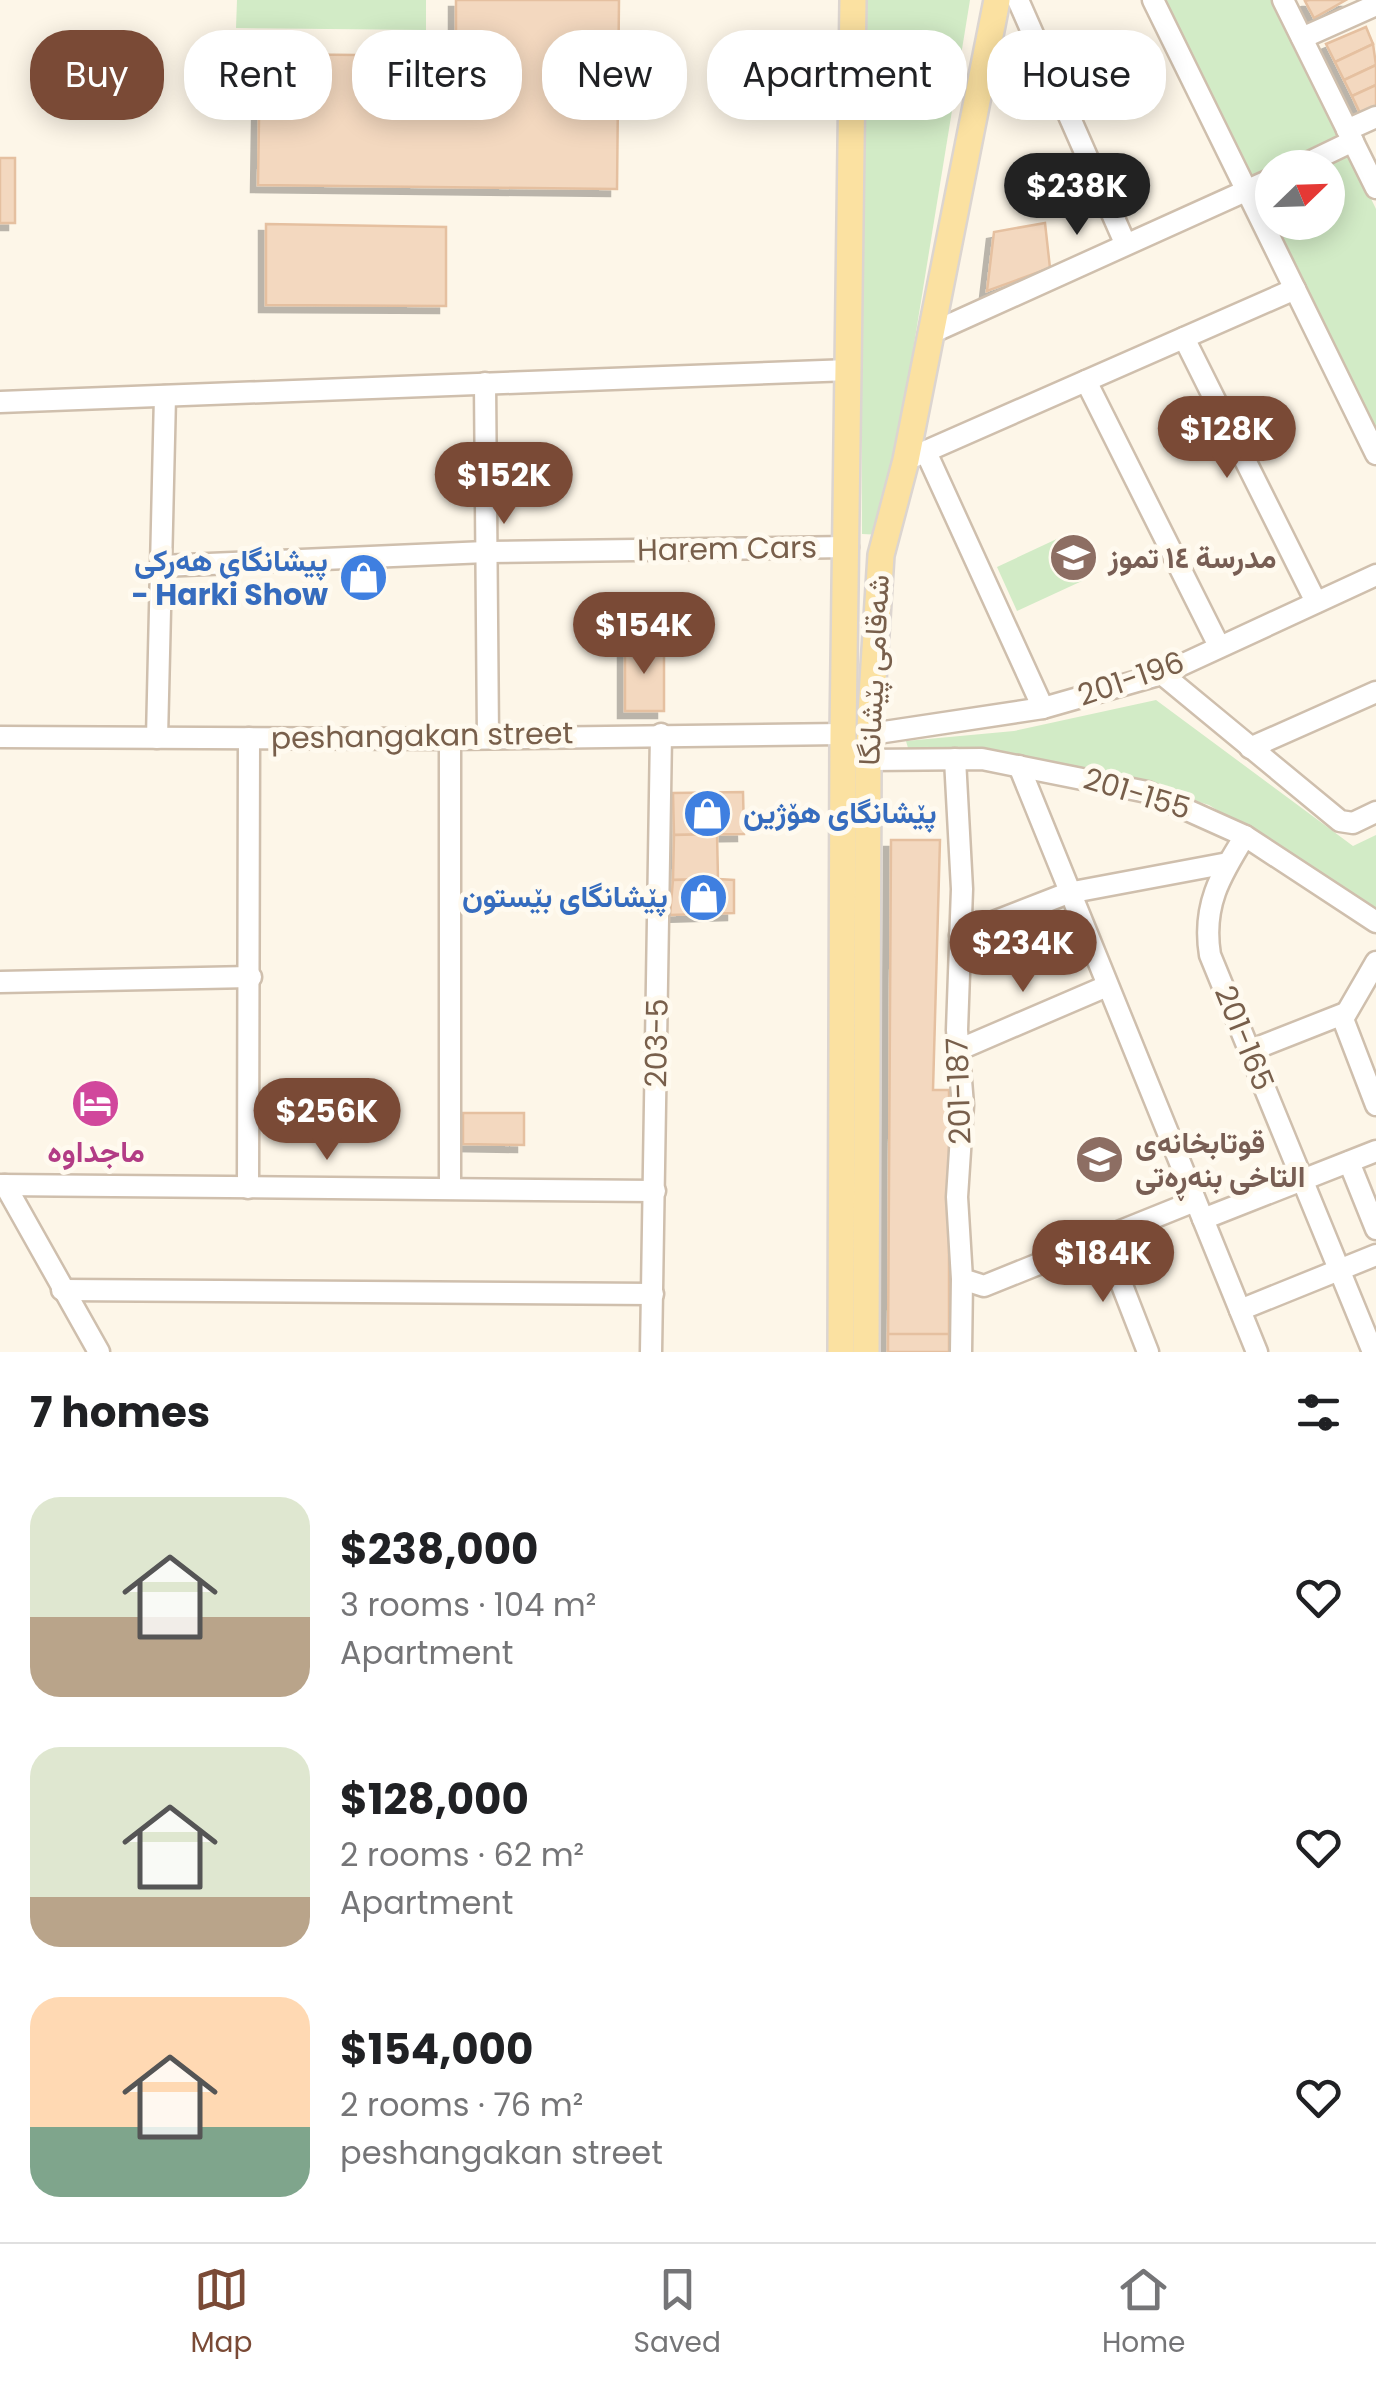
<!DOCTYPE html>
<html lang="en">
<head>
<meta charset="utf-8">
<style>
	body { margin:0; font-family:Poppins,Vazirmatn,sans-serif; background:#f6f6f6; color:#202124; height:100vh; display:flex; flex-direction:column; font-size:38px; white-space:nowrap }
	* { box-sizing:border-box; margin:0 }
	p { font-size:32px; color:#757577 }
	.icon { flex:none; width:55px; height:55px; fill:none; stroke:currentColor; stroke-width:2; stroke-linecap:round; stroke-linejoin:round }
	.map { position:relative; height:1352px; overflow:hidden }
	.panel { display:flex; flex-direction:column; background:#fff; flex:1 }
	.panel>* { flex:none }
	.hud { position:absolute; left:30px; top:30px; width:1318px; height:90px; display:flex; gap:20px }
	.needle { width:65px; rotate:67deg }
	.fabs { position:absolute; left:1255px; top:150px; display:grid; gap:20px }
	.fabs a { display:grid; place-items:center; width:90px; height:90px; border-radius:50%; background:#fff; box-shadow:0 5px 25px #0003; font-size:50px }
	.price { position:absolute; translate:-50% -85px; padding:0 22px; border-radius:35px; background:#7a4a36; color:#fff; font-size:32px; line-height:65px; filter:drop-shadow(0 2px 5px #0008) }
	.price::after { content:''; position:absolute; left:50%; top:60px; width:30px; height:22px; margin-left:-15px; background:inherit; clip-path:polygon(0 0,100% 0,50% 100%) }
	.price.selected { background:#222; color:#fff }
	ul { padding:0; list-style:none }
	li { display:flex; align-items:center; gap:30px; height:250px; padding:0 30px }
	li span { display:grid; place-items:center; flex:none; width:280px; height:200px; border-radius:30px; color:#555 }
	li>.icon { margin-inline-start:auto }
	span .icon { width:120px; height:120px; fill:#fffc; stroke-width:1 }
	li b { font-size:42px }
	h2 { display:flex; justify-content:space-between; align-items:center; height:120px; padding:0 30px; font-size:42px }
	.pill { padding:0 35px; border-radius:40px; background:#fff; box-shadow:0 5px 25px #0003; font-size:35px; line-height:90px }
	.pill.selected { background:#7a4a36; color:#fff }
	.dock { display:flex; justify-content:space-around; align-items:center; height:140px; border-top:2px solid #e0e0e0; background:#fff; font-size:28px; color:#757577 }
	.dock a { display:grid; justify-items:center; gap:5px }
	.dock .selected { color:#7a4a36 }
	.map>svg:first-child { display:block }
	.green { fill:#d2ebc6 }
	.building { fill:#f3d8bf; stroke:#e5c0a0; stroke-width:2.5; filter:url(#shadow) }
	.lines { fill:none; stroke-linecap:round; stroke-linejoin:round }
	.minor-casing { stroke:#cfbfad; stroke-width:25 }
	.major-casing { stroke:#dcd5d0; stroke-width:30 }
	.minor { stroke:#fff; stroke-width:20 }
	.major { stroke:#fbe1a1; stroke-width:25 }
	.labels { text-anchor:middle; stroke-width:10; stroke-linejoin:round; paint-order:stroke }
	.street-label { font-size:30px; fill:#785f4b; stroke:#fffaef }
	.education-label { font-size:30px; font-weight:bold; fill:#785e54; stroke:#fffaef; text-anchor:start }
	.shop-label { font-size:30px; font-weight:bold; fill:#366cbe; stroke:#fffaef; text-anchor:end }
	.hotel-label { font-size:30px; font-weight:bold; fill:#b23c85; stroke:#fffaef }
</style>
</head>
<body>
<div class="map">
<svg width="1376" height="1352" viewBox="0 0 1376 1352">
	<defs>
		<filter id="shadow"><feDropShadow dx="-7" dy="7" stdDeviation="0" flood-color="#0004"/></filter>
	</defs>
	<rect width="100%" height="100%" fill="#fdf6e8"/>
	<g class="green">
		<polygon points="237,0 426,0 426,30 236,28"/>
		<polygon points="860,0 970,0 883,535 862,534"/>
		<polygon points="1163,0 1275,0 1376,209 1376,432 1273,222 1328,222 1328,168 1272,168 1272,222"/>
		<polygon points="1061,537 1082,581 1017,611 997,567"/>
		<polygon points="1156,700 1353,846 1376,835 1376,910 1209,805 1098,771 967,751 910,755 906,741 1014,731"/>
	</g>
	<g class="building">
		<polygon points="456,0 619,0 617,189 258,185 260,54 456,56"/>
		<polygon points="1346,0 1314,18 1305,1 1309,0"/>
		<polygon points="1366,27 1373,44 1335,62 1326,44"/>
		<polygon points="1373,44 1376,65 1344,80 1335,62"/>
		<polygon points="1376,65 1376,85 1352,96 1344,80"/>
		<polygon points="1376,85 1376,106 1360,113 1352,96"/>
		<rect x="0" y="158" width="15" height="65"/>
		<polygon points="1045,223 1050,268 987,291 994,232"/>
		<polygon points="266,224 446,227 446,306 266,305"/>
		<rect x="625" y="643" width="39" height="68"/>
		<polygon points="743,792 744,834 674,835 673,793"/>
		<polygon points="717,834 718,879 673,880 674,835"/>
		<polygon points="891,840 940,840 933,1090 949,1090 949,1352 888,1352"/>
		<polygon points="718,879 734,880 734,913 670,915 673,880"/>
		<polygon points="463,1113 524,1113 524,1145 463,1144"/>
		<rect x="888" y="1334" width="61" height="18"/>
	</g>
	<g class="lines">
		<defs>
			<g id="minor">
				<polyline points="1018,0 1125,243"/>
				<polyline points="1153,0 1376,454"/>
				<polyline points="1283,0 1376,188"/>
				<polyline points="1302,38 1376,5"/>
				<polyline points="1347,130 1376,117"/>
				<polyline points="1297,168 1353,141"/>
				<polyline points="929,334 1272,179"/>
				<polyline points="1184,338 1316,602"/>
				<polyline points="1086,381 1219,646"/>
				<polyline points="485,383 488,738"/>
				<polyline points="0,402 850,370"/>
				<polyline points="926,452 1043,708"/>
				<polyline points="906,460 1295,289"/>
				<polyline points="161,566 486,552 848,547"/>
				<polyline points="1162,674 1340,821 1353,823 1376,812"/>
				<polyline points="871,734 1043,708 1162,674 1376,575"/>
				<polyline points="0,737 450,739 843,734"/>
				<polyline points="157,738 165,396"/>
				<polyline points="1250,748 1376,692"/>
				<polyline points="955,759 962,889 957,1030 963,1105 957,1197 962,1279 984,1286 1195,1201"/>
				<polyline points="868,760 982,759 1147,792 1245,836 1376,922"/>
				<polyline points="1019,766 1257,1352"/>
				<path d="M1245,836c-25,40 -43,70 -35,119l163,397"/>
				<polyline points="960,935 1068,893 1228,863"/>
				<polyline points="1376,962 1343,1019 1376,1105"/>
				<polyline points="0,982 251,977"/>
				<polyline points="958,1050 1107,986"/>
				<polyline points="1249,1051 1343,1014"/>
				<polyline points="1349,1162 1376,1229"/>
				<polyline points="0,1185 655,1191"/>
				<polyline points="5,1185 99,1352"/>
				<polyline points="248,1188 249,738"/>
				<polyline points="450,1188 450,739"/>
				<polyline points="1203,1219 1376,1151"/>
				<polyline points="1104,1239 1148,1352"/>
				<polyline points="62,1290 653,1294"/>
				<polyline points="1240,1310 1376,1255"/>
				<polyline points="651,1352 661,734"/>
				<polyline points="961,1352 962,1279"/>
			</g>
			<g id="major">
				<polyline points="841,1352 843,734 853,0"/>
				<polyline points="866,1352 868,760 881,555 906,460 997,0"/>
			</g>
		</defs>
		<use href="#minor" class="minor-casing"/>
		<use href="#major" class="major-casing"/>
		<use href="#minor" class="minor"/>
		<use href="#major" class="major"/>
	</g>
	<defs>
		<symbol id="school-disc" viewBox="-11 -11 22 22"><circle r="9.5" fill="#8d6e63" stroke="#fffaef"/><path d="M0-5L7-2L0 1L-7-2ZM-4 1L0 2.5L4 1V4Q0 6-4 4Z" fill="#fff"/></symbol>
		<symbol id="shop-disc" viewBox="-11 -11 22 22"><circle r="9.5" fill="#3f7fe0" stroke="#fffaef"/><path d="M-5-2.5h2.3a2.7 3.5 0 0 1 5.4 0H5L5.5 6h-11ZM-1.5-2.5h3a1.5 2.3 0 0 0-3 0Z" fill="#fff"/></symbol>
		<symbol id="hotel-disc" viewBox="-11 -11 22 22"><circle r="9.5" fill="#d1479c" stroke="#fffaef"/><path d="M-6-4.5h1.5V1H6V5H4.5V3h-9V5H-6ZM-4 0a1.8 1.8 0 1 1 3.6 0ZM.5 0V-2.5h3Q6-2.5 6 0Z" fill="#fff"/></symbol>
	</defs>
	<g fill-rule="evenodd">
		<use href="#school-disc" x="1046" y="530" width="55" height="55"/>
		<use href="#shop-disc" x="336" y="550" width="55" height="55"/>
		<use href="#shop-disc" x="680" y="786" width="55" height="55"/>
		<use href="#shop-disc" x="676" y="870" width="55" height="55"/>
		<use href="#hotel-disc" x="68" y="1076" width="55" height="55"/>
		<use href="#school-disc" x="1072" y="1132" width="55" height="55"/>
	</g>
	<g class="labels">
		<g class="street-label">
			<text transform="translate(727 549) rotate(-1)" y="10">Harem Cars</text>
			<text transform="translate(874 670) rotate(-87)" y="10">شەقامی پێشانگا</text>
			<text transform="translate(1131 679) rotate(-19)" y="10">201-196</text>
			<text transform="translate(422 736) rotate(-1)" y="10">peshangakan street</text>
			<text transform="translate(1137 794) rotate(17)" y="10">201-155</text>
			<text transform="translate(1244 1038) rotate(68)" y="10">201-165</text>
			<text transform="translate(657 1043) rotate(-89)" y="10">203-5</text>
			<text transform="translate(959 1091) rotate(-92)" y="10">201-187</text>
		</g>
		<g class="education-label">
			<text x="1108" y="568">مدرسة ١٤ تموز</text>
			<text x="1135" y="1153">قوتابخانەی<tspan x="1135" dy="34">التاخی بنەڕەتی</tspan></text>
		</g>
		<g class="shop-label">
			<text x="328" y="571">پیشانگای هەرکی<tspan x="328" dy="34">- Harki Show</tspan></text>
			<text x="743" y="823" text-anchor="start">پێشانگای هۆژین</text>
			<text x="668" y="907">پێشانگای بێستون</text>
		</g>
		<g class="hotel-label">
			<text x="96" y="1162">ماجداوە</text>
		</g>
	</g>
</svg>
<div class="fabs">
<a><svg class="needle" viewBox="-14 -14 28 28"><path d="M0-13l5 13h-10z" fill="#e53935"/><path d="M0 13l5-13h-10z" fill="#757577"/></svg></a>
</div>
<b class="price selected" style="left:1077px;top:238px">$238K</b>
<b class="price" style="left:1227px;top:481px">$128K</b>
<b class="price" style="left:504px;top:527px">$152K</b>
<b class="price" style="left:644px;top:677px">$154K</b>
<b class="price" style="left:1023px;top:995px">$234K</b>
<b class="price" style="left:327px;top:1163px">$256K</b>
<b class="price" style="left:1103px;top:1305px">$184K</b>
<div class="hud">
<a class="pill selected">Buy</a>
<a class="pill">Rent</a>
<a class="pill">Filters</a>
<a class="pill">New</a>
<a class="pill">Apartment</a>
<a class="pill">House</a>
</div>
</div>
<section class="panel">
<h2>7 homes<svg class="icon" aria-label="filters" viewBox="0 0 24 24"><path d="M4 7h16M4 17h16"/><circle cx="9" cy="7" r="2"/><circle cx="15" cy="17" r="2"/></svg></h2>
<ul>
<li><span style="background:linear-gradient(#dfe7d0 60%,#b9a48a 0)"><svg class="icon" aria-label="home" viewBox="0 0 24 24"><path d="M3 11l9-7 9 7M6 9v11h12V9"/></svg></span><div><b>$238,000</b><p>3 rooms · 104 m²</p><p>Apartment</p></div><svg class="icon" aria-label="heart" viewBox="0 0 24 24"><path d="M12 20l-8-8c-3-5 5-10 8-4 3-6 11-1 8 4z"/></svg></li>
<li><span style="background:linear-gradient(#dfe7d0 75%,#b9a48a 0)"><svg class="icon" aria-label="home" viewBox="0 0 24 24"><path d="M3 11l9-7 9 7M6 9v11h12V9"/></svg></span><div><b>$128,000</b><p>2 rooms · 62 m²</p><p>Apartment</p></div><svg class="icon" aria-label="heart" viewBox="0 0 24 24"><path d="M12 20l-8-8c-3-5 5-10 8-4 3-6 11-1 8 4z"/></svg></li>
<li><span style="background:linear-gradient(#ffd9b3 65%,#7fa58c 0)"><svg class="icon" aria-label="home" viewBox="0 0 24 24"><path d="M3 11l9-7 9 7M6 9v11h12V9"/></svg></span><div><b>$154,000</b><p>2 rooms · 76 m²</p><p>peshangakan street</p></div><svg class="icon" aria-label="heart" viewBox="0 0 24 24"><path d="M12 20l-8-8c-3-5 5-10 8-4 3-6 11-1 8 4z"/></svg></li>
</ul>
</section>
<nav class="dock">
<a class="selected"><svg class="icon" aria-label="map" viewBox="0 0 24 24"><path d="M3 6l6-2 6 2 6-2v14l-6 2-6-2-6 2zM9 4v14M15 6v14"/></svg>Map</a>
<a><svg class="icon" aria-label="saved" viewBox="0 0 24 24"><path d="M7 4h10v16l-5-4-5 4z"/></svg>Saved</a>
<a><svg class="icon" aria-label="home" viewBox="0 0 24 24"><path d="M3 11l9-7 9 7M6 9v11h12V9"/></svg>Home</a>
</nav>
</body>
</html>
